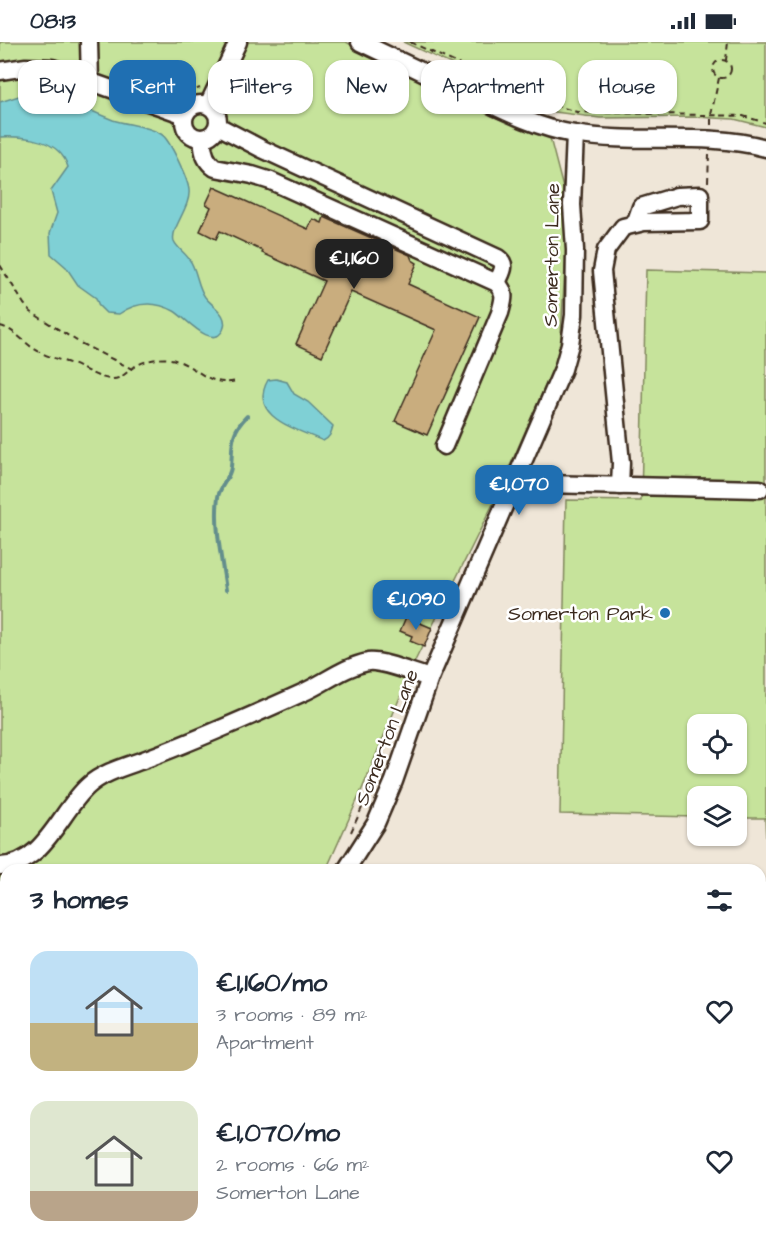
<!DOCTYPE html>
<html lang="en">
<head>
<meta charset="utf-8">
<style>
	body { margin:0; font-family:"Architects Daughter",sans-serif; background:#f6f6f7; color:#1f2937; height:100vh; display:flex; flex-direction:column; font-size:22px; white-space:nowrap }
	* { box-sizing:border-box; margin:0 }
	p { font-size:20px; color:#747a83 }
	.icon { flex:none; width:33px; height:33px; fill:none; stroke:currentColor; stroke-width:2; stroke-linecap:round; stroke-linejoin:round }
	.map { position:relative; flex:1; overflow:hidden }
	.side { position:absolute; left:0px; top:822px; width:766px; height:384px; display:flex; flex-direction:column; background:#fff; border-radius:18px 18px 0 0; box-shadow:0 2px 4px #0004 }
	.side>* { flex:none }
	.top-card { position:absolute; left:18px; top:18px; width:730px; height:54px; display:flex; gap:12px }
	.controls { position:absolute; left:687px; top:672px; display:grid; gap:12px }
	.controls a { display:grid; place-items:center; width:60px; height:60px; border-radius:12px; background:#fff; box-shadow:0 2px 4px #0004; font-size:30px }
	.price { position:absolute; translate:-50% -51px; padding:0 14px; border-radius:12px; background:#1f6fb2; color:#fff; font-size:20px; line-height:39px; filter:drop-shadow(0 2px 3px #0008) }
	.price::after { content:''; position:absolute; left:50%; top:36px; width:18px; height:14px; margin-left:-9px; background:inherit; clip-path:polygon(0 0,100% 0,50% 100%) }
	.price.on { background:#222; color:#fff }
	ul { padding:0; list-style:none }
	li { display:flex; align-items:center; gap:18px; height:150px; padding:0 30px }
	li span { display:grid; place-items:center; flex:none; width:168px; height:120px; border-radius:18px; color:#555 }
	li>.icon { margin-inline-start:auto }
	span .icon { width:72px; height:72px; fill:#fffc; stroke-width:1 }
	li b { font-size:26px }
	h2 { display:flex; justify-content:space-between; align-items:center; height:72px; padding:0 30px; font-size:26px }
	.pill { padding:0 21px; border-radius:18px; background:#fff; box-shadow:0 2px 4px #0004; font-size:21px; line-height:54px }
	.pill.on { background:#1f6fb2; color:#fff }
	.status { display:flex; justify-content:space-between; align-items:center; height:42px; padding:0 30px; background:#fff; direction:ltr }
	.status svg { height:16px; fill:currentColor }
	.map>svg:first-child { display:block }
	.green { fill:#c6e39b; stroke:#80865c; stroke-width:1.5; fill-rule:evenodd }
	.water { fill:#7fd0d5; stroke:#648e8c; stroke-width:1.5 }
	.lines { fill:none; stroke-linecap:round; stroke-linejoin:round }
	.stream { stroke:#648e8c; stroke-width:4 }
	.building { fill:#c9ad7e; stroke:#3b2a1e; stroke-width:1.5 }
	.minor-casing { stroke:#3b2a1e; stroke-width:21 }
	.path { stroke:#3b2a1e; stroke-width:2; stroke-dasharray:6 4.5; stroke-linecap:butt }
	.minor { stroke:#fff; stroke-width:16 }
	.poi-dot { fill:#1f6fb2; stroke:#fff; stroke-width:2 }
	.labels { text-anchor:middle; stroke-width:5; stroke-linejoin:round; paint-order:stroke }
	.street-label { font-size:20px; fill:#3b2a1e; stroke:#fff }
	.poi-label { font-size:20px; fill:#3b2a1e; stroke:#fff; text-anchor:end }
</style>
</head>
<body>
<div class="status"><b>08:13</b><svg viewBox="0 0 49 12"><path d="M0 12V9h3v3zM5 12V6h3v6zM10 12V3h3v9zM15 12V0h3v12zM26 1h20v11H26zM47 4h2v5h-2z"/></svg></div>
<div class="map">
<svg width="766" height="1206" viewBox="0 0 766 1206">
	<rect width="100%" height="100%" fill="#efe6d8"/>
	<filter id="ink" filterUnits="userSpaceOnUse"><feTurbulence type="fractalNoise" baseFrequency=".0167" numOctaves="2"/><feDisplacementMap in="SourceGraphic" scale="12" xChannelSelector="R" yChannelSelector="G"/><feConvolveMatrix kernelMatrix="1 2 1 2 8 2 1 2 1" color-interpolation-filters="sRGB"/></filter>
	<g filter="url(#ink)">
		<g class="green">
			<polygon points="0,0 346,0 492,74 550,96 563,146 566,208 560,310 496,456 414,621 360,752 326,828 6,828 6,1037 0,1037"/>
			<polygon points="403,0 766,0 766,85 734,77 693,75 600,76 555,70"/>
			<path d="M646,228l120,3v567l-1,-22h-28l-1,-22h-38l-1,21 -137,-3 6,-314 75,1zM698,682h38v40h-38z"/>
			<polygon points="761,840 766,841 766,1045 760,1041"/>
			<polygon points="766,1136 766,1202 757,1206 645,1206 644,1200 760,1200 761,1137"/>
			<polygon points="89,1200 256,1200 258,1206 75,1206"/>
			<polygon points="330,1200 456,1200 458,1206 313,1206 313,1203"/>
		</g>
		<g class="water">
			<path d="M22,53c7,0 16,-1 23,0 22,3 47,17 68,25 16,5 35,6 48,14 9,5 27,46 28,56 2,17 -19,39 -15,51 3,7 11,12 15,18 8,10 8,27 16,38 7,9 25,18 18,33 -11,21 -39,-14 -49,-19 -19,-10 -38,-9 -55,3l-13,-1 -7,-7 -3,-8 -18,-13 -12,-18 -15,-13 -1,-21 7,-20 -6,-22 17,-24c-8,-28 -44,-31 -68,-30v-35z"/>
			<path d="M276,337l11,3 7,12 14,8 25,24c-2,7 -3,12 -10,15 -26,-12 -76,-24 -55,-61z"/>
			<polygon points="6,874 6,919 0,921 0,877"/>
		</g>
		<g class="lines">
			<path class="stream" d="M226,548c-4,-29 -12,-64 -8,-93 2,-11 12,-19 13,-30 2,-22 -2,-33 16,-51"/>
		</g>
		<g class="building">
			<polygon points="214,145 308,187 313,177 322,181 324,175 410,213 412,218 417,221 408,242 480,275 427,393 395,379 436,288 351,250 322,314 296,302 324,239 262,211 263,209 220,189 216,197 200,189 211,165 206,162"/>
			<polygon points="406,575 432,586 424,605 410,599 412,594 400,589"/>
		</g>
		<g class="lines">
			<defs>
				<g id="minor">
					<polyline points="89,0 90,39"/>
					<path d="M360,0c36,17 71,34 107,51 35,17 70,35 107,41 65,11 128,-3 192,14"/>
					<polyline points="0,29 26,25 52,26 185,73"/>
					<circle cx="201" cy="79" r="17"/>
					<polyline points="208,63 238,0"/>
					<path d="M218,84l42,22 238,110c10,7 3,15 -1,25"/>
					<path d="M203,96c-1,12 2,23 12,30l37,7 19,6 226,102c10,10 6,18 3,30l-56,133"/>
					<polyline points="518,431 543,442 760,447"/>
					<polyline points="620,444 621,421 602,229 606,208 623,185 644,180 700,179 700,153 677,154 641,165 635,182"/>
					<path d="M0,824c44,-1 60,-55 88,-80 15,-14 39,-20 58,-27 53,-20 105,-43 156,-66 23,-10 41,-26 66,-31 14,-2 47,12 62,16"/>
					<polyline points="346,828 376,781 394,739 430,636 563,327 570,302 574,273 575,208 572,163 575,92"/>
					<polyline points="760,1087 766,1089"/>
					<polyline points="760,1130 766,1129"/>
					<polyline points="58,1206 74,1200"/>
					<polyline points="498,1206 516,1200"/>
				</g>
			</defs>
			<use href="#minor" class="minor-casing"/>
			<g class="path">
				<polyline points="410,0 537,58 577,70 743,74 766,81"/>
				<circle cx="722" cy="27" r="9"/>
				<polyline points="726,18 728,0"/>
				<polyline points="177,54 200,46"/>
				<polyline points="711,83 711,73 719,36"/>
				<polyline points="708,140 709,112"/>
				<polyline points="0,223 24,262 31,270 80,301 132,327"/>
				<path d="M0,284c15,3 24,18 38,25 10,6 23,9 34,13 13,5 25,14 39,15 10,1 15,-7 23,-12 9,-6 25,-10 36,-8 26,4 36,29 67,22"/>
				<polyline points="351,790 386,713"/>
				<polyline points="0,1025 6,1024"/>
				<polyline points="0,1044 6,1043"/>
				<polyline points="460,1200 461,1206"/>
			</g>
			<use href="#minor" class="minor"/>
		</g>
	</g>
	<circle class="poi-dot" cx="665" cy="571" r="6"/>
	<g class="labels">
		<g class="street-label">
			<text transform="translate(551 213) rotate(-89)" y="7">Somerton Lane</text>
			<text transform="translate(386 695) rotate(-69)" y="7">Somerton Lane</text>
		</g>
		<g class="poi-label">
			<text x="653" y="578">Somerton Park</text>
		</g>
	</g>
</svg>
<div class="controls">
<a><svg class="icon" aria-label="locate" viewBox="0 0 24 24"><circle cx="12" cy="12" r="6"/><path d="M12 2v4M12 18v4M2 12h4M18 12h4"/></svg></a>
<a><svg class="icon" aria-label="layers" viewBox="0 0 24 24"><path d="M12 4l9 5-9 5-9-5zM3 14l9 5 9-5"/></svg></a>
</div>
<b class="price on" style="left:354px;top:248px">€1,160</b>
<b class="price" style="left:519px;top:474px">€1,070</b>
<b class="price" style="left:416px;top:589px">€1,090</b>
<div class="top-card">
<a class="pill">Buy</a>
<a class="pill on">Rent</a>
<a class="pill">Filters</a>
<a class="pill">New</a>
<a class="pill">Apartment</a>
<a class="pill">House</a>
</div>
<section class="side">
<h2>3 homes<svg class="icon" aria-label="filters" viewBox="0 0 24 24"><path d="M4 7h16M4 17h16"/><circle cx="9" cy="7" r="2"/><circle cx="15" cy="17" r="2"/></svg></h2>
<ul>
<li><span style="background:linear-gradient(#bfe0f5 60%,#c2b280 0)"><svg class="icon" aria-label="home" viewBox="0 0 24 24"><path d="M3 11l9-7 9 7M6 9v11h12V9"/></svg></span><div><b>€1,160/mo</b><p>3 rooms · 89 m²</p><p>Apartment</p></div><svg class="icon" aria-label="heart" viewBox="0 0 24 24"><path d="M12 20l-8-8c-3-5 5-10 8-4 3-6 11-1 8 4z"/></svg></li>
<li><span style="background:linear-gradient(#dfe7d0 75%,#b9a48a 0)"><svg class="icon" aria-label="home" viewBox="0 0 24 24"><path d="M3 11l9-7 9 7M6 9v11h12V9"/></svg></span><div><b>€1,070/mo</b><p>2 rooms · 66 m²</p><p>Somerton Lane</p></div><svg class="icon" aria-label="heart" viewBox="0 0 24 24"><path d="M12 20l-8-8c-3-5 5-10 8-4 3-6 11-1 8 4z"/></svg></li>
</ul>
</section>
</div>
</body>
</html>
